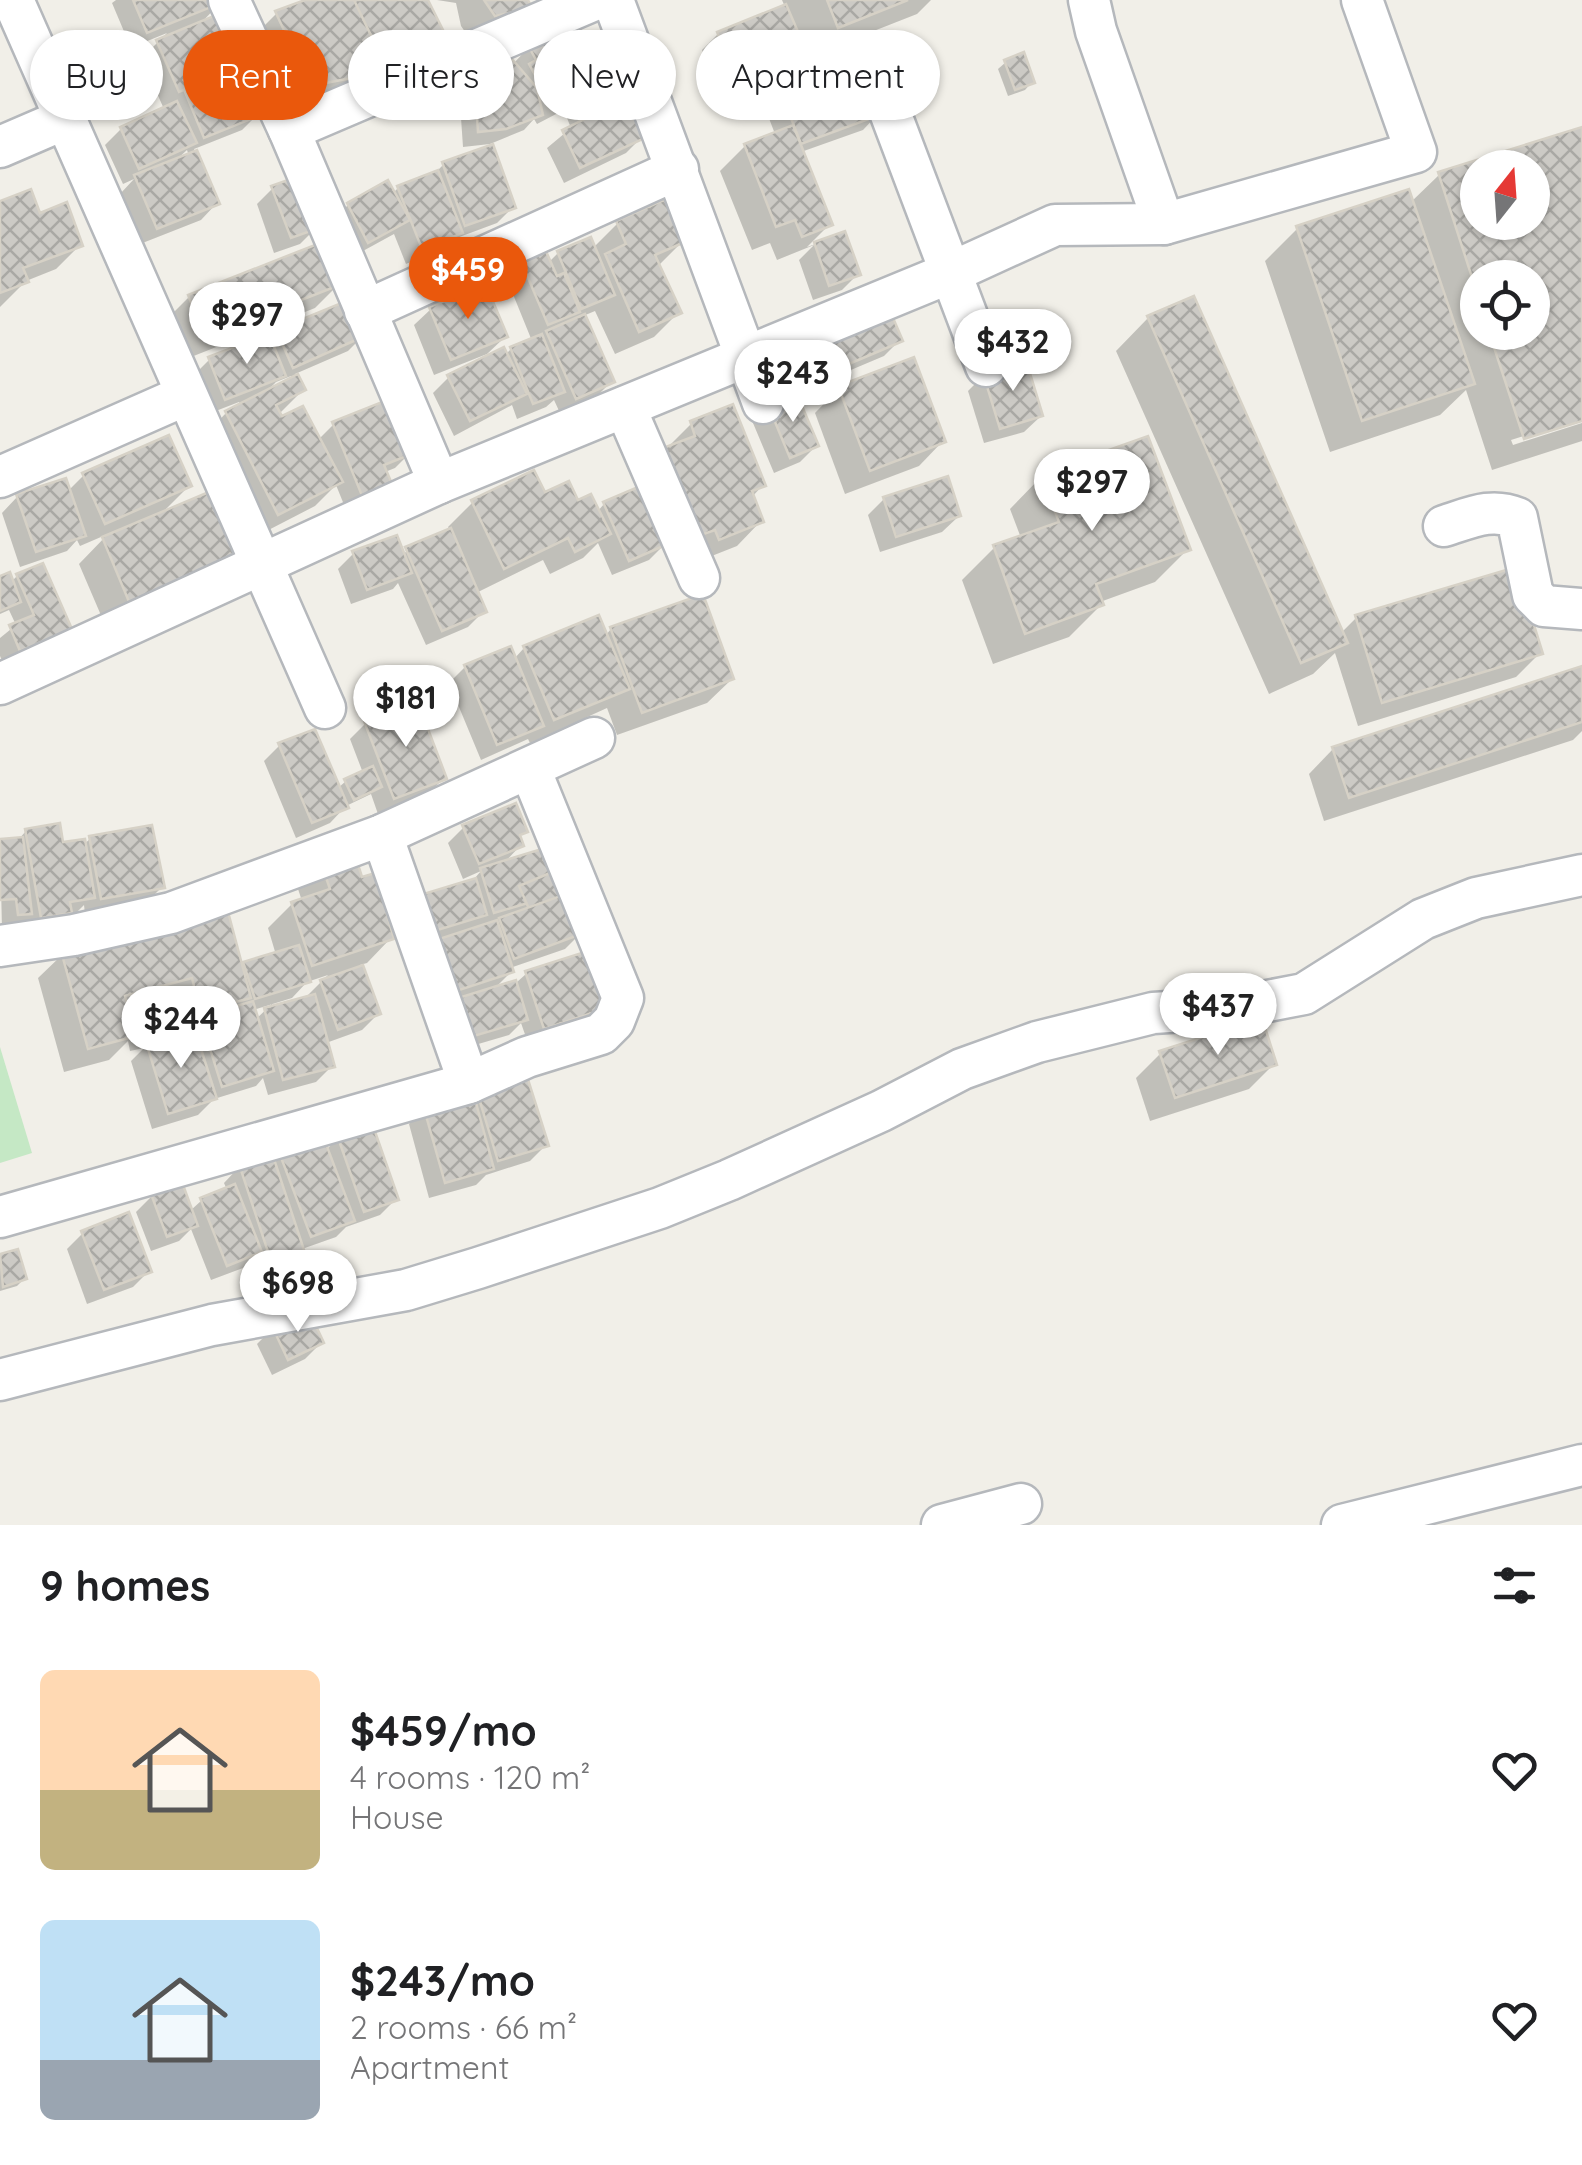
<!DOCTYPE html>
<html lang="en">
<head>
<meta charset="utf-8">
<style>
	body { margin:0; font-family:Quicksand,sans-serif; background:#f6f6f6; color:#202124; height:100vh; display:flex; flex-direction:column; font-size:38px; white-space:nowrap }
	* { box-sizing:border-box; margin:0 }
	p { font-size:32px; color:#757577 }
	.icon { flex:none; width:55px; height:55px; fill:none; stroke:currentColor; stroke-width:2; stroke-linecap:round; stroke-linejoin:round }
	.map { position:relative; height:1525px; overflow:hidden }
	.drawer { display:flex; flex-direction:column; background:#fff; flex:1 }
	.drawer>* { flex:none }
	.guide { position:absolute; left:30px; top:30px; width:1000px; height:90px; display:flex; gap:20px }
	.needle { width:65px; rotate:17deg }
	.fabs { position:absolute; left:1460px; top:150px; display:grid; gap:20px }
	.fabs a { display:grid; place-items:center; width:90px; height:90px; border-radius:50%; background:#fff; box-shadow:0 2px 8px #0004; font-size:50px }
	.price { position:absolute; translate:-50% -85px; padding:0 22px; border-radius:35px; background:#fff; color:#222; font-size:32px; line-height:65px; filter:drop-shadow(0 2px 5px #0008) }
	.price::after { content:''; position:absolute; left:50%; top:60px; width:30px; height:22px; margin-left:-15px; background:inherit; clip-path:polygon(0 0,100% 0,50% 100%) }
	.price.current { background:#ea580c; color:#fff }
	ul { padding:0; list-style:none }
	li { display:flex; align-items:center; gap:30px; height:250px; padding:0 40px }
	li span { display:grid; place-items:center; flex:none; width:280px; height:200px; border-radius:15px; color:#555 }
	li>.icon { margin-inline-start:auto }
	span .icon { width:120px; height:120px; fill:#fffc; stroke-width:1 }
	li b { font-size:42px }
	h2 { display:flex; justify-content:space-between; align-items:center; height:120px; padding:0 40px; font-size:42px }
	.pill { padding:0 35px; border-radius:45px; background:#fff; box-shadow:0 2px 8px #0004; font-size:35px; line-height:90px }
	.pill.current { background:#ea580c; color:#fff }
	.map>svg:first-child { display:block }
	.green { fill:#c5e8c5 }
	.shadow { fill:#0003; fill-rule:evenodd }
	.building { fill:url(#building-cross-hatch); stroke:#d6d1c6; stroke-width:2.5; fill-rule:evenodd }
	.lines { fill:none; stroke-linecap:round; stroke-linejoin:round }
	.minor-casing { stroke:#b5b8bc; stroke-width:45 }
	.minor { stroke:#fff; stroke-width:40 }
</style>
</head>
<body>
<div class="map">
<svg width="1582" height="1525" viewBox="0 0 1582 1525">
	<defs>
		<pattern id="building-cross-hatch" width="8" height="8" patternUnits="userSpaceOnUse" patternTransform="scale(2.5)"><rect width="8" height="8" fill="#cccac5"/><path d="M0 0l8 8M0 8l8-8" fill="none" stroke="#a9a8a4"/></pattern>
	</defs>
	<rect width="100%" height="100%" fill="#f1efe8"/>
	<polygon class="green" points="0,1047 32,1153 0,1163"/>
	<g class="shadow">
		<path d="M116,0h107l-23,24 32,33 -28,29 54,28 -16,16 -48,19 23,54 -16,17 -61,24 -20,-50 14,-15 -11,5 -18,-39 16,-16 43,-20 -13,-29 -9,8 -12,4 -14,13 -21,7 -12,-39 17,-16 31,-9 -19,-45zM167,33l-23,23 -4,-12zM187,150l2,6 -15,6z"/>
		<polygon points="313,0 425,0 421,64 286,109 252,38 277,13"/>
		<polygon points="437,0 526,0 529,7 470,39 461,26 456,3"/>
		<polygon points="782,0 931,0 917,14 805,58 804,55 789,71 722,98 702,50 718,34 785,7"/>
		<polygon points="529,47 606,80 587,100 642,137 626,153 564,183 547,148 571,128 567,118 583,100 537,124 534,119 524,130 490,144 463,147 459,89 475,73 513,64"/>
		<polygon points="1006,62 1032,82 1025,90 1008,96 998,69"/>
		<polygon points="782,92 879,113 863,130 801,152 830,224 807,247 844,234 858,274 842,290 813,300 799,260 814,245 777,260 770,243 752,250 720,171 745,146 775,134 765,108"/>
		<path d="M1582,130v288l-71,22 2,5 69,-22v18l-90,29 -26,-80 -26,25 -110,37 -65,-191 33,-33 113,-26 28,-27zM1478,168h54v54h-54zM1478,278h54v54h-54z"/>
		<polygon points="443,165 513,207 497,223 454,239 444,248 406,264 394,234 352,257 332,221 348,205 393,193 398,188 434,174"/>
		<polygon points="273,188 316,228 300,244 274,253 257,204"/>
		<polygon points="0,203 38,216 80,245 56,269 26,281 0,307"/>
		<polygon points="618,223 682,242 658,266 679,312 654,337 615,354 595,311 583,316 612,381 596,397 560,413 554,400 546,407 517,419 512,405 454,436 433,393 449,377 505,355 511,349 532,341 506,277 522,261 548,263 558,253 593,248"/>
		<polygon points="339,284 315,308 181,361 165,321 189,297"/>
		<polygon points="431,309 505,337 487,354 434,375 414,325"/>
		<polygon points="1148,318 1341,633 1356,618 1540,653 1516,677 1358,726 1335,653 1313,674 1269,694 1116,351"/>
		<path d="M278,332l86,3 -16,16 -53,23 8,16 -25,25 40,25 16,-16 77,28 -16,16 -10,4 -36,45 -13,-32 -21,21 -62,32 -51,-100 24,-25 15,-7 -2,-4 -31,12 -15,-38 17,-17 60,-18zM291,376l2,4 -26,11 9,-9z"/>
		<polygon points="900,340 884,356 794,394 816,446 800,462 774,473 753,423 769,407 795,396 780,362 796,346"/>
		<polygon points="984,375 1041,416 1024,432 984,443 968,391"/>
		<polygon points="839,388 943,441 919,466 845,494 815,413"/>
		<polygon points="692,423 763,485 752,497 761,521 737,546 694,563 667,542 649,560 612,575 598,543 583,558 550,574 543,560 476,593 484,611 468,627 426,645 398,583 393,589 351,604 338,569 354,553 402,554 450,531 448,527 472,503 544,495 597,512 604,504 645,487 667,448"/>
		<polygon points="84,475 189,486 159,516 235,557 106,627 79,564 108,534 80,546 77,540 67,551 20,567 2,513 18,496 68,491"/>
		<polygon points="1042,476 1188,549 1155,582 1100,602 1101,605 1069,637 993,664 962,580 994,548 1021,538 1010,509"/>
		<polygon points="884,499 959,516 942,532 880,552 868,515"/>
		<polygon points="17,576 69,628 53,644 4,665 0,656 0,638 16,625 9,610 0,614 0,579 11,582"/>
		<polygon points="611,629 732,679 707,703 617,735 607,708 530,743 528,739 481,760 449,683 465,667 514,659 524,648 605,636"/>
		<polygon points="1582,670 1582,731 1573,740 1324,821 1309,774 1333,749"/>
		<polygon points="366,723 444,778 428,794 378,814 371,794 346,806 330,823 296,838 264,761 280,745 338,788 346,781 363,773 350,739"/>
		<polygon points="464,827 525,831 518,838 521,845 503,864 581,933 565,949 510,968 511,972 493,990 517,982 526,974 607,1007 591,1023 528,1043 521,1023 509,1035 451,1052 415,947 481,871 463,879 448,843"/>
		<polygon points="26,831 61,845 83,845 90,839 162,887 146,903 85,914 84,905 76,913 67,915 53,929 25,933 23,920 14,929 2,930 0,842 18,840"/>
		<path d="M322,865l39,15 30,58 -24,25 -7,2 18,49 -16,16 -36,13 6,23 -16,16 -48,13 -5,-17 -7,8 -42,13 -16,16 -46,14 -21,-68 13,-13 -14,3 -2,-10 -19,19 -45,12 -26,-94 25,-24 178,14 35,-13 -8,-27 24,-24 10,-3 -4,-12zM328,975l-23,23 -32,10 -1,-4 -16,15 -3,-9 39,-12 15,-16z"/>
		<polygon points="1161,1053 1274,1064 1249,1089 1150,1121 1136,1078"/>
		<polygon points="476,1087 546,1145 530,1161 486,1175 476,1185 429,1198 409,1124 425,1108"/>
		<polygon points="338,1138 396,1199 380,1215 346,1227 336,1237 302,1249 302,1252 286,1268 256,1278 250,1260 243,1268 211,1280 191,1229 179,1241 151,1251 136,1212 152,1196 190,1211 202,1200 227,1190 224,1183 240,1166 272,1162 281,1154 326,1150"/>
		<polygon points="83,1233 149,1271 133,1287 87,1304 67,1249"/>
		<polygon points="16,1252 24,1279 17,1286 0,1291 0,1257"/>
		<polygon points="273,1328 321,1343 305,1359 272,1375 257,1344"/>
	</g>
	<g class="building">
		<polygon points="133,0 226,0 226,1 147,33"/>
		<polygon points="305,0 356,0 378,40 388,71 310,86 275,11"/>
		<polygon points="354,0 428,0 448,40 388,71"/>
		<polygon points="484,0 528,0 532,8 495,16"/>
		<polygon points="827,0 908,0 838,28"/>
		<polygon points="786,4 808,55 738,83 717,32"/>
		<polygon points="216,15 235,58 216,66 220,75 179,92 156,40"/>
		<polygon points="575,20 609,81 554,110 529,64 536,60 528,45"/>
		<polygon points="142,41 148,60 156,57 161,73 133,81 135,90 111,97 98,55"/>
		<polygon points="1024,52 1035,83 1015,90 1004,60"/>
		<polygon points="512,59 537,88 543,115 506,129 478,132 474,71"/>
		<polygon points="851,64 882,114 801,144 780,90"/>
		<polygon points="242,69 261,115 204,138 185,92"/>
		<polygon points="619,82 645,138 580,168 562,130 589,117 581,100"/>
		<polygon points="177,101 197,143 139,169 120,127"/>
		<polygon points="793,125 833,225 802,237 795,220 776,227 744,144"/>
		<path d="M1582,127v294l-58,18 -35,-107h43v-54h-54v18l-40,-124zM1478,168h54v54h-54z"/>
		<polygon points="493,144 516,208 465,226 442,162"/>
		<polygon points="197,150 220,204 157,229 134,175"/>
		<polygon points="438,170 463,233 422,249 397,186"/>
		<polygon points="299,176 319,228 291,238 271,186"/>
		<polygon points="388,180 410,220 368,243 347,203"/>
		<polygon points="31,189 40,213 67,202 83,246 23,268 29,282 0,293 0,201"/>
		<polygon points="1409,189 1475,384 1362,421 1296,226"/>
		<polygon points="666,199 685,242 655,255 682,313 639,332 605,254 626,244 616,221"/>
		<polygon points="845,231 861,275 829,286 814,242"/>
		<polygon points="591,237 615,295 581,309 557,251"/>
		<polygon points="325,241 342,284 205,338 188,295"/>
		<polygon points="545,249 557,276 564,273 580,312 548,325 520,259"/>
		<polygon points="486,285 508,337 451,360 429,307"/>
		<polygon points="1194,296 1348,643 1301,663 1147,316"/>
		<polygon points="351,299 367,335 293,368 276,330"/>
		<polygon points="887,304 903,341 811,380 795,344"/>
		<polygon points="585,314 615,382 576,399 546,331"/>
		<polygon points="269,334 286,376 225,400 208,357"/>
		<polygon points="542,334 565,392 533,404 510,347"/>
		<polygon points="504,347 527,394 470,421 447,375"/>
		<polygon points="914,357 946,442 870,471 838,386"/>
		<polygon points="1026,360 1043,416 1000,429 983,373"/>
		<polygon points="298,374 306,390 276,405 282,416 303,406 343,482 278,515 225,411"/>
		<polygon points="796,392 819,446 790,458 768,405"/>
		<polygon points="392,398 414,453 384,465 395,491 365,503 332,422"/>
		<polygon points="733,404 766,486 752,491 764,522 719,540 715,530 698,536 663,448 695,436 690,421"/>
		<polygon points="169,435 192,486 105,524 82,473"/>
		<polygon points="1148,436 1191,550 1096,584 1104,605 1025,634 993,545 1059,522 1041,474"/>
		<polygon points="534,470 545,492 569,481 578,500 591,494 611,534 575,552 568,538 504,569 471,500"/>
		<polygon points="948,476 961,516 896,537 883,497"/>
		<polygon points="66,478 86,536 36,552 16,494"/>
		<polygon points="643,485 668,544 629,561 603,502"/>
		<polygon points="209,492 238,558 130,604 102,537"/>
		<polygon points="451,528 487,612 442,631 405,547"/>
		<polygon points="397,535 412,573 367,590 352,551"/>
		<polygon points="43,563 72,629 20,651 9,625 34,615 16,574"/>
		<polygon points="1516,567 1543,654 1382,703 1355,615"/>
		<polygon points="10,572 21,602 0,611 0,576"/>
		<polygon points="703,594 734,679 642,713 610,627"/>
		<polygon points="599,615 630,689 554,720 523,646"/>
		<polygon points="511,646 544,726 497,745 464,665"/>
		<polygon points="1582,666 1582,722 1349,798 1332,747"/>
		<polygon points="417,700 447,779 394,799 364,721"/>
		<polygon points="315,729 349,808 312,823 278,743"/>
		<polygon points="373,766 382,787 354,800 344,779"/>
		<polygon points="516,803 528,832 520,835 524,846 479,864 462,825"/>
		<polygon points="60,823 63,842 85,839 95,898 70,902 72,913 41,918 25,829"/>
		<polygon points="152,825 165,888 101,899 89,836"/>
		<polygon points="23,837 32,914 18,915 16,899 0,900 0,839"/>
		<polygon points="548,847 562,893 494,913 480,868"/>
		<polygon points="354,852 362,877 375,873 394,939 312,966 291,902 330,889 321,863"/>
		<polygon points="550,873 574,927 543,941 519,886"/>
		<polygon points="476,878 487,915 431,932 420,895"/>
		<polygon points="569,893 584,933 514,959 499,918"/>
		<polygon points="227,908 251,998 200,1011 192,978 125,996 136,1036 88,1049 61,951"/>
		<polygon points="497,920 514,972 450,993 433,941"/>
		<polygon points="299,945 311,982 255,999 243,962"/>
		<polygon points="591,950 610,1007 544,1029 525,971"/>
		<polygon points="363,965 381,1014 338,1030 320,980"/>
		<polygon points="516,980 528,1020 467,1038 455,999"/>
		<polygon points="182,988 192,1025 146,1036 137,999"/>
		<polygon points="315,994 335,1067 283,1080 264,1008"/>
		<polygon points="253,1001 274,1071 222,1087 200,1017"/>
		<polygon points="1262,1018 1277,1065 1175,1098 1159,1051"/>
		<polygon points="194,1027 217,1099 168,1114 146,1042"/>
		<polygon points="525,1070 549,1146 498,1161 475,1085"/>
		<polygon points="473,1092 494,1169 445,1183 423,1105"/>
		<polygon points="372,1123 399,1200 364,1212 337,1135"/>
		<polygon points="323,1136 355,1221 311,1237 279,1152"/>
		<polygon points="272,1153 305,1253 272,1264 239,1164"/>
		<polygon points="182,1182 198,1226 167,1237 151,1194"/>
		<polygon points="235,1184 262,1252 227,1266 200,1198"/>
		<polygon points="129,1212 152,1272 104,1290 81,1231"/>
		<polygon points="18,1249 27,1279 3,1287 0,1254"/>
		<polygon points="308,1309 324,1343 288,1360 272,1326"/>
	</g>
	<g class="lines">
		<defs>
			<g id="minor">
				<polyline points="13,0 325,708"/>
				<polyline points="229,0 289,130 439,483"/>
				<polyline points="613,0 763,403"/>
				<polyline points="1089,0 1096,31 1164,224"/>
				<polyline points="868,54 986,366"/>
				<polyline points="289,130 594,0"/>
				<polyline points="0,147 65,119"/>
				<polyline points="365,311 678,169"/>
				<polyline points="625,407 699,578"/>
				<polyline points="0,477 186,395"/>
				<path d="M1444,526c26,-8 47,-19 73,-8l16,77 11,11 38,3"/>
				<polyline points="0,684 439,483 952,272 1055,225 1164,224 1416,152 1362,0"/>
				<polyline points="382,835 469,1083"/>
				<polyline points="0,946 74,935 171,913 382,835 594,738"/>
				<polyline points="0,1217 469,1083 527,1057 601,1034 614,1021 623,998 530,769"/>
				<polyline points="0,1380 212,1325 406,1290 478,1268 660,1208 729,1180 881,1111 962,1069 1037,1042 1153,1013 1231,1008 1304,994 1423,919 1476,898 1582,875"/>
				<polyline points="942,1525 1021,1504"/>
				<polyline points="1342,1525 1582,1465"/>
			</g>
		</defs>
		<use href="#minor" class="minor-casing"/>
		<use href="#minor" class="minor"/>
	</g>
</svg>
<div class="fabs">
<a><svg class="needle" viewBox="-14 -14 28 28"><path d="M0-13l5 13h-10z" fill="#e53935"/><path d="M0 13l5-13h-10z" fill="#757577"/></svg></a>
<a><svg class="icon" aria-label="locate" viewBox="0 0 24 24"><circle cx="12" cy="12" r="6"/><path d="M12 2v4M12 18v4M2 12h4M18 12h4"/></svg></a>
</div>
<b class="price current" style="left:468px;top:322px">$459</b>
<b class="price" style="left:247px;top:367px">$297</b>
<b class="price" style="left:1013px;top:394px">$432</b>
<b class="price" style="left:793px;top:425px">$243</b>
<b class="price" style="left:1092px;top:534px">$297</b>
<b class="price" style="left:406px;top:750px">$181</b>
<b class="price" style="left:1218px;top:1058px">$437</b>
<b class="price" style="left:181px;top:1071px">$244</b>
<b class="price" style="left:298px;top:1335px">$698</b>
<div class="guide">
<a class="pill">Buy</a>
<a class="pill current">Rent</a>
<a class="pill">Filters</a>
<a class="pill">New</a>
<a class="pill">Apartment</a>
</div>
</div>
<section class="drawer">
<h2>9 homes<svg class="icon" aria-label="filters" viewBox="0 0 24 24"><path d="M4 7h16M4 17h16"/><circle cx="9" cy="7" r="2"/><circle cx="15" cy="17" r="2"/></svg></h2>
<ul>
<li><span style="background:linear-gradient(#ffd9b3 60%,#c2b280 0)"><svg class="icon" aria-label="home" viewBox="0 0 24 24"><path d="M3 11l9-7 9 7M6 9v11h12V9"/></svg></span><div><b>$459/mo</b><p>4 rooms · 120 m²</p><p>House</p></div><svg class="icon" aria-label="heart" viewBox="0 0 24 24"><path d="M12 20l-8-8c-3-5 5-10 8-4 3-6 11-1 8 4z"/></svg></li>
<li><span style="background:linear-gradient(#bfe0f5 70%,#9aa5b1 0)"><svg class="icon" aria-label="home" viewBox="0 0 24 24"><path d="M3 11l9-7 9 7M6 9v11h12V9"/></svg></span><div><b>$243/mo</b><p>2 rooms · 66 m²</p><p>Apartment</p></div><svg class="icon" aria-label="heart" viewBox="0 0 24 24"><path d="M12 20l-8-8c-3-5 5-10 8-4 3-6 11-1 8 4z"/></svg></li>
</ul>
</section>
</body>
</html>
